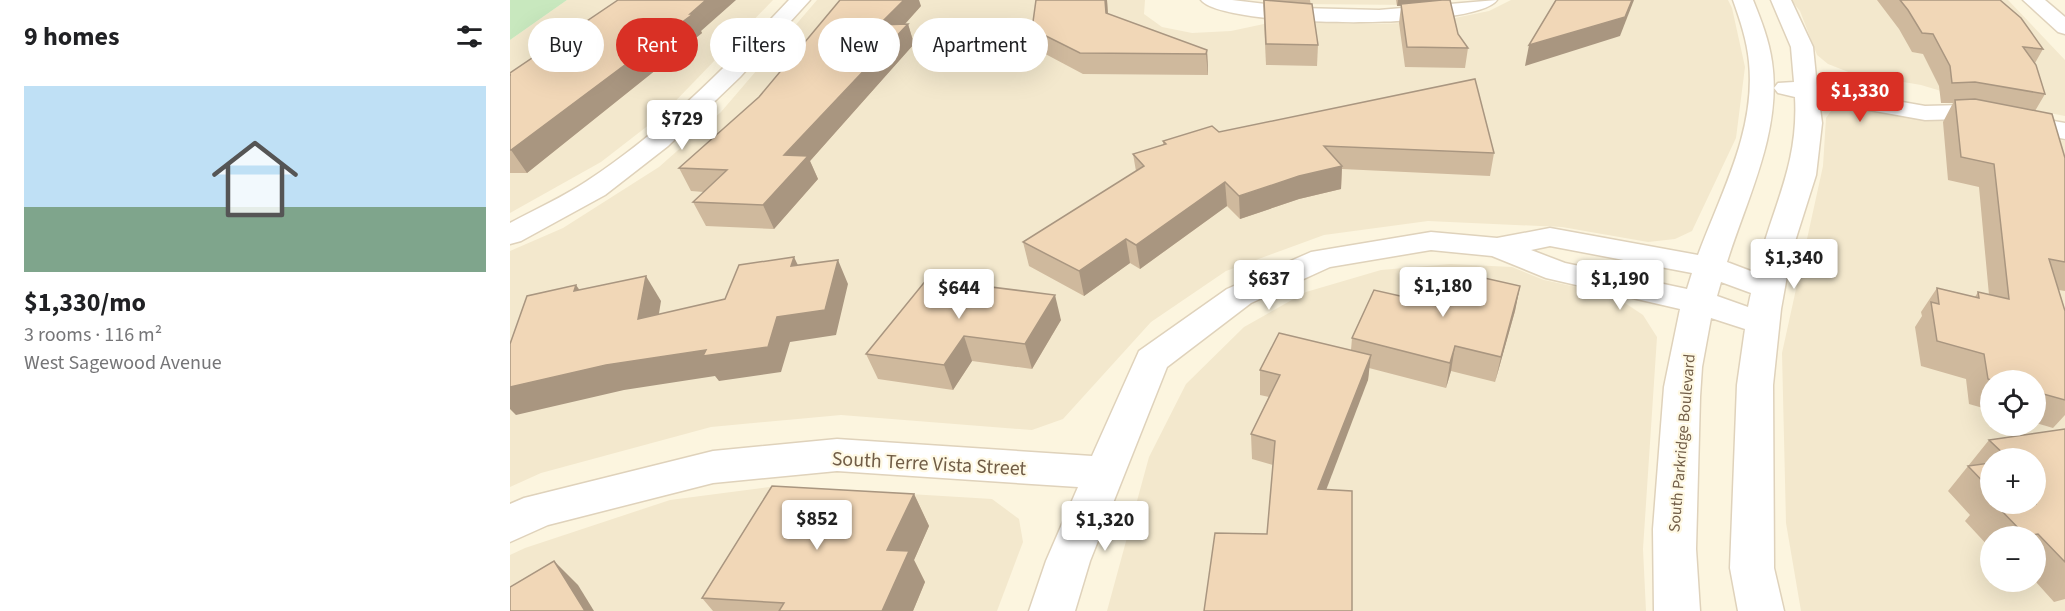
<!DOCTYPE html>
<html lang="en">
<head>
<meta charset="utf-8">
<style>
	body { margin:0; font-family:"Source Sans 3",sans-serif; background:#f2f2f2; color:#202124; height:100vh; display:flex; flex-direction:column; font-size:22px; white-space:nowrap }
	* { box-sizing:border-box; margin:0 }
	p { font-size:20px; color:#757577 }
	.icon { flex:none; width:33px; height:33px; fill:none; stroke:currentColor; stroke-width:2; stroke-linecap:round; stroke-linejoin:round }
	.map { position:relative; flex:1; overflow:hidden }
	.sheet { display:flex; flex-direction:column; background:#fff; width:510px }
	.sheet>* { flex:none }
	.hud { position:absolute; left:18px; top:18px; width:570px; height:54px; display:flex; gap:12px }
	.tools { position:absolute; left:1470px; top:370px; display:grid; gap:12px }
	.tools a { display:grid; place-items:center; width:66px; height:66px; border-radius:50%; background:#fff; box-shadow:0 6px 24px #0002; font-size:30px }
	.price { position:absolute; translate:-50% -51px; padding:0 14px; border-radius:6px; background:#fff; color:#222; font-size:20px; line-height:39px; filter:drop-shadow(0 2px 3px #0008) }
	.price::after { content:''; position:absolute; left:50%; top:36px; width:18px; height:14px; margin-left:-9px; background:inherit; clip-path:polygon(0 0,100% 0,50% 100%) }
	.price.active { background:#d93025; color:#fff }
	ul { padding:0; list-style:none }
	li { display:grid; align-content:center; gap:12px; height:318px; padding:0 24px }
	li span { display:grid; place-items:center; height:186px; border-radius:0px; color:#555 }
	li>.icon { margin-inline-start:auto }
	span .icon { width:108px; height:108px; fill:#fffc; stroke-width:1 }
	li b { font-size:26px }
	h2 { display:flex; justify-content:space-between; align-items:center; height:72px; padding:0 24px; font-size:26px }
	.pill { padding:0 21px; border-radius:27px; background:#fff; box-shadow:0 6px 24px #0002; font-size:21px; line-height:54px }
	.pill.active { background:#d93025; color:#fff }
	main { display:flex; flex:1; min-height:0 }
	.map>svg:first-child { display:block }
	.residential { fill:#f3e8cd; fill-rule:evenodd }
	.green { fill:#c8e8be }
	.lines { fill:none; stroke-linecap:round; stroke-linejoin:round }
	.street-casing { stroke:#dfd2bb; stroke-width:3 }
	.street { fill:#fff; fill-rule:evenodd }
	.wall { fill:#cfb99d; fill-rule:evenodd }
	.shaded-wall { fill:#a99680 }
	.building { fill:#f1d7b7; stroke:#a99680; stroke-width:1.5 }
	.labels { text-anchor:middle; stroke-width:4.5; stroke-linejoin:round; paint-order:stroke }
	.street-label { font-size:16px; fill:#715d47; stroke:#fff9e4 }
	.near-street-label { font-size:20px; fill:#715d47; stroke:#fff9e4 }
</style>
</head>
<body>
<main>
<section class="sheet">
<h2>9 homes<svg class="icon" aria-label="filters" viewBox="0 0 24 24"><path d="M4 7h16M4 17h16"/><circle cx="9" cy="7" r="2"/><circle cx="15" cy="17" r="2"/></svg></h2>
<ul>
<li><span style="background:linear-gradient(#bfe0f5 65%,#7fa58c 0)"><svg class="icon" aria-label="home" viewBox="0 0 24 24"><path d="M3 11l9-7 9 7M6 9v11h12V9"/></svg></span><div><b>$1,330/mo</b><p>3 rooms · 116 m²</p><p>West Sagewood Avenue</p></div></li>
</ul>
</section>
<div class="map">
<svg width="1555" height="611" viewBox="0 0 1555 611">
	<rect width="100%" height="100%" fill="#fcf5df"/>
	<g class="residential">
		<polygon points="57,0 263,0 153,114 91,162 0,213 0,40"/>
		<polygon points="307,0 635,0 634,14 652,27 682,33 721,31 763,22 871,24 930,21 979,11 1001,0 1218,0 1222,8 1235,67 1226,138 1182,231 1165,239 1138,242 1052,227 918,221 814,235 716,271 641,322 553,419 522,430 331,415 201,427 31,473 0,487 0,251 53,228 149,167 211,112"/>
		<polygon points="757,0 934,0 901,5 789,4"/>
		<polygon points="1281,0 1498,0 1555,60 1555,116 1448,96 1411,85 1341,73 1318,64 1307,55 1290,11"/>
		<path d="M1335,107h23l89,13 108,21v470h-264l-15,-88 -4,-170 41,-187 3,-48 5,-7zM1480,381h46v45h-46zM1480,459h46v45h-46zM1480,537h46v45h-46z"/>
		<polygon points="940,264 1002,267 1034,280 1103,295 1133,315 1147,337 1133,549 1136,611 597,611 639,457 676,384 734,327 796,292 871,270"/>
		<polygon points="267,486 482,499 509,519 513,542 487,611 0,611 0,555 15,548 160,500"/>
	</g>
	<polygon class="green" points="0,0 57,0 0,40"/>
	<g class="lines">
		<defs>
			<g id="street">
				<path d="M279,0h21l-70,77 -72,69 -63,49 -84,46 -11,3v-21c26,-14 53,-26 77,-42 76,-50 140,-115 202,-181z"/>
				<path d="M691,0h31l67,8 80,2 118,-10c-22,31 -276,28 -296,0z"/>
				<path d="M1223,0h20c8,20 16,40 19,62 10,69 -25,136 -45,200l29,11c15,-64 43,-107 39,-176l-17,-4 -4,-5 4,-5 16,-1 -3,-35 -20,-47h20l22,47 4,40 108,19 38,-1 102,18v16l-102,-20 -38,1 -106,-19 3,22 -6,52 -25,79 -10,55 -8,76 1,183 10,43h-46l-8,-43 7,-183 8,-56 -34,-11 -9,49 -2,30 -4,152 4,62h-46l-1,-82 11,-142 16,-78 -134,-31 -54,-22 -61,-6 -101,17 -79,36 -84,64 -77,194 -15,50h-46l17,-50 32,-74 -241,-16 -124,12 -165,42 -38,17v-38l14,-6 189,-47 124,-12 255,17 47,-105 88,-62 84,-37 120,-20 66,6 53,-10 148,27c23,-62 58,-125 51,-193 -2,-22 -9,-42 -16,-62zM1040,246l142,27 -5,16 -122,-26 -34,-13zM1211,282l30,11 -3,14 -31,-11z"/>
				<polygon points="1513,0 1535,0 1555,17 1555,34 1548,32"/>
			</g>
		</defs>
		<use href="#street" class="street-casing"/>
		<use href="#street" class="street"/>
	</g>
	<g class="wall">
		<polygon points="597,0 598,14 697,50 698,70 698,75 573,74 526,49 522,29"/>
		<polygon points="753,0 800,0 808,45 807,66 756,65"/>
		<polygon points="886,0 940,0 948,34 958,48 955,68 895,67 889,23 891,6 887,6"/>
		<polygon points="1367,0 1490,0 1533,49 1525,63 1535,94 1525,111 1555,158 1555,291 1549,290 1555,311 1555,415 1543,428 1526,423 1526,381 1480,381 1480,410 1459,404 1456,379 1411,366 1405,327 1412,316 1411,312 1427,288 1465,297 1468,292 1479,295 1469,187 1438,180 1433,122 1443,103 1431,103 1429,86 1413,54 1402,52 1389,29"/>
		<polygon points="411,6 395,24 398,24 404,44 300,161 308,179 264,229 196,226 183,202 194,192 181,191 169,168"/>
		<polygon points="191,31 192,33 17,173 0,173 0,73"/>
		<polygon points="709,132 984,153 980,176 832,169 831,189 789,199 730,219 717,206 630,269 620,263 574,296 519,266 513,242 626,171 623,154 653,145 653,141"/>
		<polygon points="417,279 551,320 522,369 462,361 443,390 368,379 356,354"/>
		<polygon points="1010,286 1005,311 985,382 941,371 936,388 859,368 858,380 757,534 763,465 742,459 741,434 759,397 750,395 750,370 841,350 842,338 917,302"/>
		<path d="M1555,429v170l-11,3 -18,-20v-45h-46v11l-25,-27 5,-6 -22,-24 41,-51zM1480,459h46v45h-46z"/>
		<polygon points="404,494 419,526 404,560 415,582 403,611 203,611 192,598"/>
	</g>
	<g class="shaded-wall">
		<polygon points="196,0 226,0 191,31 192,33 17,173 1,150 180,14"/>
		<polygon points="394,0 409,0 411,6 376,45 369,25"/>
		<polygon points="595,0 597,0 599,33 596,13"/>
		<polygon points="888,0 934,0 934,2 887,6"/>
		<polygon points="1122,0 1124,0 1110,36 1015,66 1019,45"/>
		<polygon points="398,24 404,44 300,161 308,179 264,229 253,205 274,155"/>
		<polygon points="697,50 698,70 698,75 696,54"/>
		<polygon points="832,166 831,189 789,199 730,219 729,196 789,176"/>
		<polygon points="715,182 717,206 630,269 626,245"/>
		<polygon points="616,239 620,263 574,296 569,271"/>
		<polygon points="284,257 296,282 281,266"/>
		<polygon points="328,260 338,284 326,335 280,342 271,372 209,381 205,376 114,390 6,415 0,409 0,387"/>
		<polygon points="136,276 151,301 144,344 128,319"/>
		<polygon points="66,285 83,309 64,291"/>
		<polygon points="1010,286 1005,311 985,382 991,357"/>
		<polygon points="545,295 551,320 522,369 515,344"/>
		<polygon points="454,336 462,361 443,390 434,365"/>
		<polygon points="945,346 941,371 936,388 940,363"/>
		<polygon points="861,355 858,380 807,514 808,489"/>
		<polygon points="404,494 419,526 404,560 415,582 403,611 372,611 377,550"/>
		<polygon points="44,561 68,585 84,611 75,611"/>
	</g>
	<g class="building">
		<polygon points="108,0 196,0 180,14 183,14 1,150 0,150 0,75 1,75 0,75 0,73"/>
		<polygon points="330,0 394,0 369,25 398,24 274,155 298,156 253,205 183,202 217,170 169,168 249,97"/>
		<polygon points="526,0 595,0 596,13 697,50 696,54 570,53 522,29"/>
		<polygon points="754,0 802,4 808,45 756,44"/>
		<polygon points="932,0 940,0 948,34 958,48 897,47 891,4"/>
		<polygon points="1046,0 1122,0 1115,17 1019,45"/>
		<polygon points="1390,0 1490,0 1511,18 1533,49 1513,47 1526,65 1535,94 1465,82 1442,83 1440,66 1423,34 1412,33 1398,10"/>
		<polygon points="965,79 984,153 814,146 832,166 789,176 729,196 715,182 626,245 616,239 569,271 513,242 634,166 623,154 656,144 653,141 702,126 709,132"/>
		<polygon points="1465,99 1542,114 1555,158 1555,262 1539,259 1555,311 1555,400 1526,392 1526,381 1484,381 1478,379 1474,354 1427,341 1421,302 1429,304 1427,288 1469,298 1468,292 1499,299 1484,164 1451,157 1445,100"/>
		<polygon points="284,257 281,266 328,260 315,310 267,317 258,347 193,356 196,350 96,365 0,387 0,344 17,296 66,285 64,291 136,276 128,319 215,299 229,265"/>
		<polygon points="930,268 1010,286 991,357 945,346 940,363 842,338 864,290 917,302"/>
		<polygon points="417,279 545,295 515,344 454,336 434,365 356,354"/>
		<polygon points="769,333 861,355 808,489 842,491 842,611 694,611 705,533 757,534 765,441 741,434 770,375 750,370"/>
		<polygon points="1555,429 1555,562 1528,534 1516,536 1485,504 1526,504 1526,459 1499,459 1479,440"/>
		<polygon points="1480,463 1480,489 1458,466"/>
		<polygon points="262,486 404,494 377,550 399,551 372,611 269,611 274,603 192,598"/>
		<polygon points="44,561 75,611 0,611 0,587"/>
	</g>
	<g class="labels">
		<g class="street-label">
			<text transform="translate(1171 443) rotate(-85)" y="6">South Parkridge Boulevard</text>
		</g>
		<g class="near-street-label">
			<text transform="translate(419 463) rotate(3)" y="7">South Terre Vista Street</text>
		</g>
	</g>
</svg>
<div class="tools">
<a><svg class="icon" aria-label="locate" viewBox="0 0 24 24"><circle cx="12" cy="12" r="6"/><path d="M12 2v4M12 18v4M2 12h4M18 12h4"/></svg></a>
<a>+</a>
<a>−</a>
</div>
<b class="price active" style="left:1350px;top:123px">$1,330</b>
<b class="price" style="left:172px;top:151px">$729</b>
<b class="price" style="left:1284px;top:290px">$1,340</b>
<b class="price" style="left:759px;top:311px">$637</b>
<b class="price" style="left:1110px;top:311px">$1,190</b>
<b class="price" style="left:933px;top:318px">$1,180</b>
<b class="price" style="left:449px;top:320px">$644</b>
<b class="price" style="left:307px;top:551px">$852</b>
<b class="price" style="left:595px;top:552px">$1,320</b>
<div class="hud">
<a class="pill">Buy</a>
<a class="pill active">Rent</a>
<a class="pill">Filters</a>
<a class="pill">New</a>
<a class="pill">Apartment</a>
</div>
</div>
</main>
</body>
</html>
